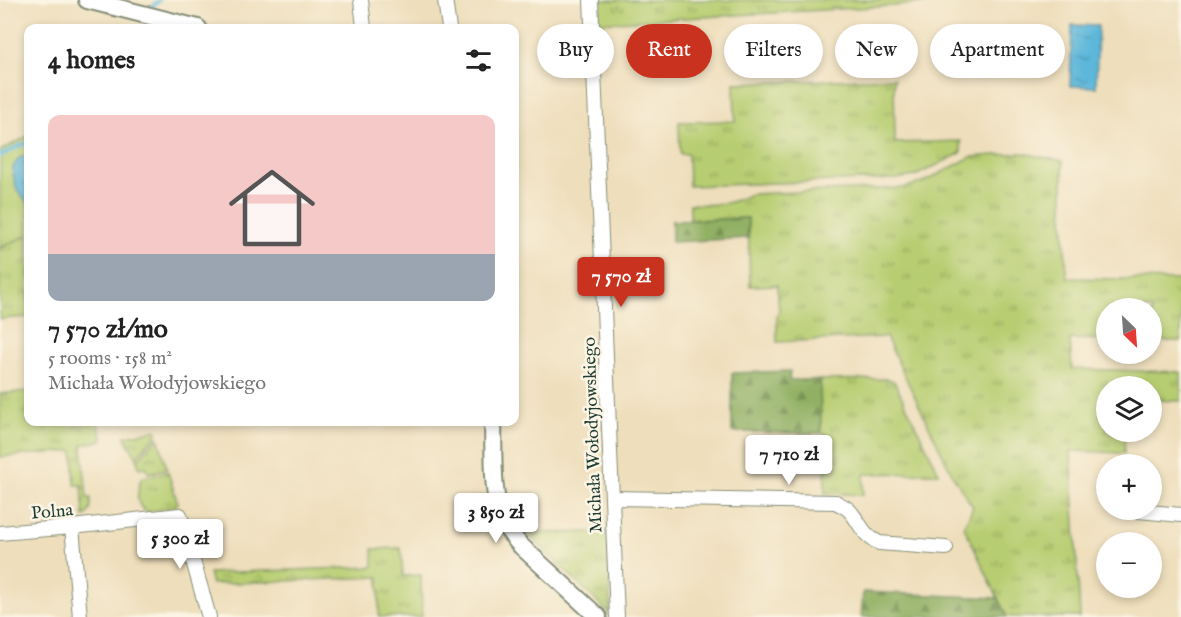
<!DOCTYPE html>
<html lang="en">
<head>
<meta charset="utf-8">
<style>
	body { margin:0; font-family:"IM FELL English",serif; background:#f2f2f2; color:#222; height:100vh; display:flex; flex-direction:column; font-size:22px; white-space:nowrap }
	* { box-sizing:border-box; margin:0 }
	p { font-size:20px; color:#767676 }
	.icon { flex:none; width:33px; height:33px; fill:none; stroke:currentColor; stroke-width:2; stroke-linecap:round; stroke-linejoin:round }
	.map { position:relative; flex:1; overflow:hidden }
	.side { position:absolute; left:24px; top:24px; width:495px; height:402px; display:flex; flex-direction:column; background:#fff; border-radius:12px; box-shadow:0 3px 9px #0003 }
	.side>* { flex:none }
	.guide { position:absolute; left:537px; top:24px; width:554px; height:54px; display:flex; gap:12px }
	.needle { width:39px; rotate:155deg }
	.buttons { position:absolute; left:1096px; top:298px; display:grid; gap:12px }
	.buttons a { display:grid; place-items:center; width:66px; height:66px; border-radius:50%; background:#fff; box-shadow:0 3px 9px #0003; font-size:30px }
	.price { position:absolute; translate:-50% -51px; padding:0 14px; border-radius:6px; background:#fff; color:#222; font-size:20px; line-height:39px; filter:drop-shadow(0 2px 3px #0008) }
	.price::after { content:''; position:absolute; left:50%; top:36px; width:18px; height:14px; margin-left:-9px; background:inherit; clip-path:polygon(0 0,100% 0,50% 100%) }
	.price.on { background:#c8321e; color:#fff }
	ul { padding:0; list-style:none }
	li { display:grid; align-content:center; gap:12px; height:318px; padding:0 24px }
	li+li { border-top:2px solid #e0e0e0 }
	li span { display:grid; place-items:center; height:186px; border-radius:12px; color:#555 }
	li>.icon { margin-inline-start:auto }
	span .icon { width:108px; height:108px; fill:#fffc; stroke-width:1 }
	li b { font-size:26px }
	h2 { display:flex; justify-content:space-between; align-items:center; height:72px; padding:0 24px; font-size:26px }
	.chip { padding:0 21px; border-radius:27px; background:#fff; box-shadow:0 3px 9px #0003; font-size:21px; line-height:54px }
	.chip.on { background:#c8321e; color:#fff }
	.map>svg:first-child { display:block }
	.grass { fill:url(#grass-tufts); stroke:#6b8552; stroke-width:1.5 }
	.forest { fill:url(#forest-firs); stroke:#58764c; stroke-width:1.5 }
	.park { fill:#b7cd71; stroke:#6b8552; stroke-width:1.5 }
	.water { fill:url(#water-ripples); stroke:#3e7a87; stroke-width:1.5 }
	.lines { fill:none; stroke-linecap:round; stroke-linejoin:round }
	.stream { stroke:#5cb7da; stroke-width:4 }
	.minor-casing { stroke:#868e78; stroke-width:16 }
	.tertiary-casing { stroke:#868e78; stroke-width:20 }
	.minor { stroke:#fff; stroke-width:14 }
	.tertiary { stroke:#fff; stroke-width:16 }
	.labels { text-anchor:middle; stroke-width:5; stroke-linejoin:round; paint-order:stroke }
	.street-label { font-size:18px; fill:#1f3d34; stroke:#fcf5e5 }
</style>
</head>
<body>
<div class="map">
<svg width="1181" height="617" viewBox="0 0 1181 617">
	<defs>
		<pattern id="grass-tufts" width="24" height="20" patternUnits="userSpaceOnUse" patternTransform="scale(1.5)"><rect width="24" height="20" fill="#b7cd71"/><path d="M3 7l-1-3M5 7V3M7 7l1-3M15 17l-1-3M17 17v-4M19 17l1-3" fill="none" stroke="#94a85e"/></pattern>
		<pattern id="forest-firs" width="22" height="20" patternUnits="userSpaceOnUse" patternTransform="scale(1.5)"><rect width="22" height="20" fill="#91b063"/><path d="M5 1l3.5 6h-7zM16 11l3.5 6h-7z" fill="#769052"/></pattern>
		<pattern id="water-ripples" width="26" height="14" patternUnits="userSpaceOnUse" patternTransform="scale(1.5)"><rect width="26" height="14" fill="#5cb7da"/><path d="M2 4q2-2 4 0t4 0M15 11q2-2 4 0t4 0" fill="none" stroke="#4b96b2"/></pattern>
	</defs>
	<rect width="100%" height="100%" fill="#fcf5e5"/>
	<filter id="ink" filterUnits="userSpaceOnUse"><feTurbulence type="fractalNoise" baseFrequency=".0167" numOctaves="2"/><feDisplacementMap in="SourceGraphic" scale="12" xChannelSelector="R" yChannelSelector="G"/><feConvolveMatrix kernelMatrix="1 2 1 2 8 2 1 2 1" color-interpolation-filters="sRGB"/></filter>
	<filter id="wash" filterUnits="userSpaceOnUse"><feTurbulence type="fractalNoise" baseFrequency=".008" numOctaves="4" result="noise"/><feDisplacementMap in="SourceGraphic" scale="24" xChannelSelector="R" yChannelSelector="G"/><feGaussianBlur stdDeviation="1.35" result="paint"/><feColorMatrix in="noise" values="0 0 0 0 0 0 0 0 0 0 0 0 0 0 0 0 0 1.4 0 .05"/><feComposite in="paint" operator="in"/></filter>
	<g filter="url(#wash)">
		<rect width="100%" height="100%" fill="#eedebb"/>
		<g class="grass">
			<polygon points="596,0 953,0 892,6 598,23"/>
			<polygon points="894,78 895,143 961,141 961,153 915,176 896,179 689,186 688,154 680,154 679,122 735,121 734,83"/>
			<path d="M1022,153l41,8v59l4,58 114,2v61h-29v-32h-45v31l-37,-1 2,30 109,3v29l-29,-1v-13h-45v45h18l-1,21 -53,-2 9,166h-73l-43,-90 9,-20 -20,-31 -67,-139 -109,5v-28l2,-3 -2,-26 -27,1 -2,-68 -58,2v-16c27,1 36,2 61,-10l152,-6 21,-6 47,-25z"/>
			<polygon points="28,235 28,317 0,319 0,248"/>
			<polygon points="888,379 894,381 939,473 864,474 863,495 825,493 826,434 821,433 820,380"/>
			<path d="M28,391v31h17l1,5 52,-4 5,17 -21,5 5,53h4c0,8 1,14 -7,19l-2,-32h-7l-2,-34 -73,6v-63z"/>
			<path d="M156,430l1,4 -21,23c-3,-8 -9,-12 -11,-21z"/>
			<polygon points="158,437 167,469 148,473 147,467 139,468 137,460"/>
			<path d="M168,472l10,32 -4,3 -27,5c-14,-8 -9,-21 -6,-34z"/>
			<polygon points="609,532 610,614 526,533"/>
			<polygon points="401,548 403,576 421,575 422,617 379,617 379,577 212,584 209,573 373,567 373,549"/>
		</g>
		<g class="forest">
			<polygon points="748,218 748,238 672,242 672,221"/>
			<polygon points="790,371 789,380 820,380 821,433 732,432 732,373"/>
			<polygon points="863,592 998,598 1007,617 861,617"/>
		</g>
		<polygon class="park" points="28,136 28,235 0,248 0,151"/>
		<g class="water">
			<polygon points="1072,25 1098,26 1096,87 1070,86"/>
			<polygon points="28,154 28,203 17,190 13,174 13,168 18,159"/>
		</g>
		<g class="lines">
			<g class="stream">
				<polyline points="152,7 159,0"/>
				<polyline points="0,156 21,145 28,143"/>
			</g>
		</g>
	</g>
	<g filter="url(#ink)">
		<g class="lines">
			<defs>
				<g id="minor">
					<polyline points="361,0 364,28"/>
					<polyline points="445,0 449,28"/>
					<polyline points="591,0 617,617"/>
					<path d="M613,498l223,4c4,3 10,5 13,8 12,13 12,24 30,33l67,5"/>
					<polyline points="1128,510 1181,515"/>
					<polyline points="72,527 80,617"/>
					<polyline points="0,533 72,527 180,515 209,617"/>
				</g>
				<g id="tertiary">
					<polyline points="87,0 198,28"/>
					<path d="M493,422c1,28 -2,70 9,97 4,10 11,18 19,27l77,71"/>
				</g>
			</defs>
			<use href="#minor" class="minor-casing"/>
			<use href="#tertiary" class="tertiary-casing"/>
			<use href="#minor" class="minor"/>
			<use href="#tertiary" class="tertiary"/>
		</g>
	</g>
	<g class="labels">
		<g class="street-label">
			<text transform="translate(592 435) rotate(-92)" y="6">Michała Wołodyjowskiego</text>
			<text transform="translate(52 511) rotate(-5)" y="6">Polna</text>
		</g>
	</g>
</svg>
<div class="buttons">
<a><svg class="needle" viewBox="-14 -14 28 28"><path d="M0-13l5 13h-10z" fill="#e53935"/><path d="M0 13l5-13h-10z" fill="#767676"/></svg></a>
<a><svg class="icon" aria-label="layers" viewBox="0 0 24 24"><path d="M12 4l9 5-9 5-9-5zM3 14l9 5 9-5"/></svg></a>
<a>+</a>
<a>−</a>
</div>
<b class="price on" style="left:621px;top:308px">7 570 zł</b>
<b class="price" style="left:789px;top:486px">7 710 zł</b>
<b class="price" style="left:496px;top:544px">3 850 zł</b>
<b class="price" style="left:180px;top:570px">5 300 zł</b>
<div class="guide">
<a class="chip">Buy</a>
<a class="chip on">Rent</a>
<a class="chip">Filters</a>
<a class="chip">New</a>
<a class="chip">Apartment</a>
</div>
<section class="side">
<h2>4 homes<svg class="icon" aria-label="filters" viewBox="0 0 24 24"><path d="M4 7h16M4 17h16"/><circle cx="9" cy="7" r="2"/><circle cx="15" cy="17" r="2"/></svg></h2>
<ul>
<li><span style="background:linear-gradient(#f6c9c9 75%,#9aa5b1 0)"><svg class="icon" aria-label="home" viewBox="0 0 24 24"><path d="M3 11l9-7 9 7M6 9v11h12V9"/></svg></span><div><b>7 570 zł/mo</b><p>5 rooms · 158 m²</p><p>Michała Wołodyjowskiego</p></div></li>
</ul>
</section>
</div>
</body>
</html>
